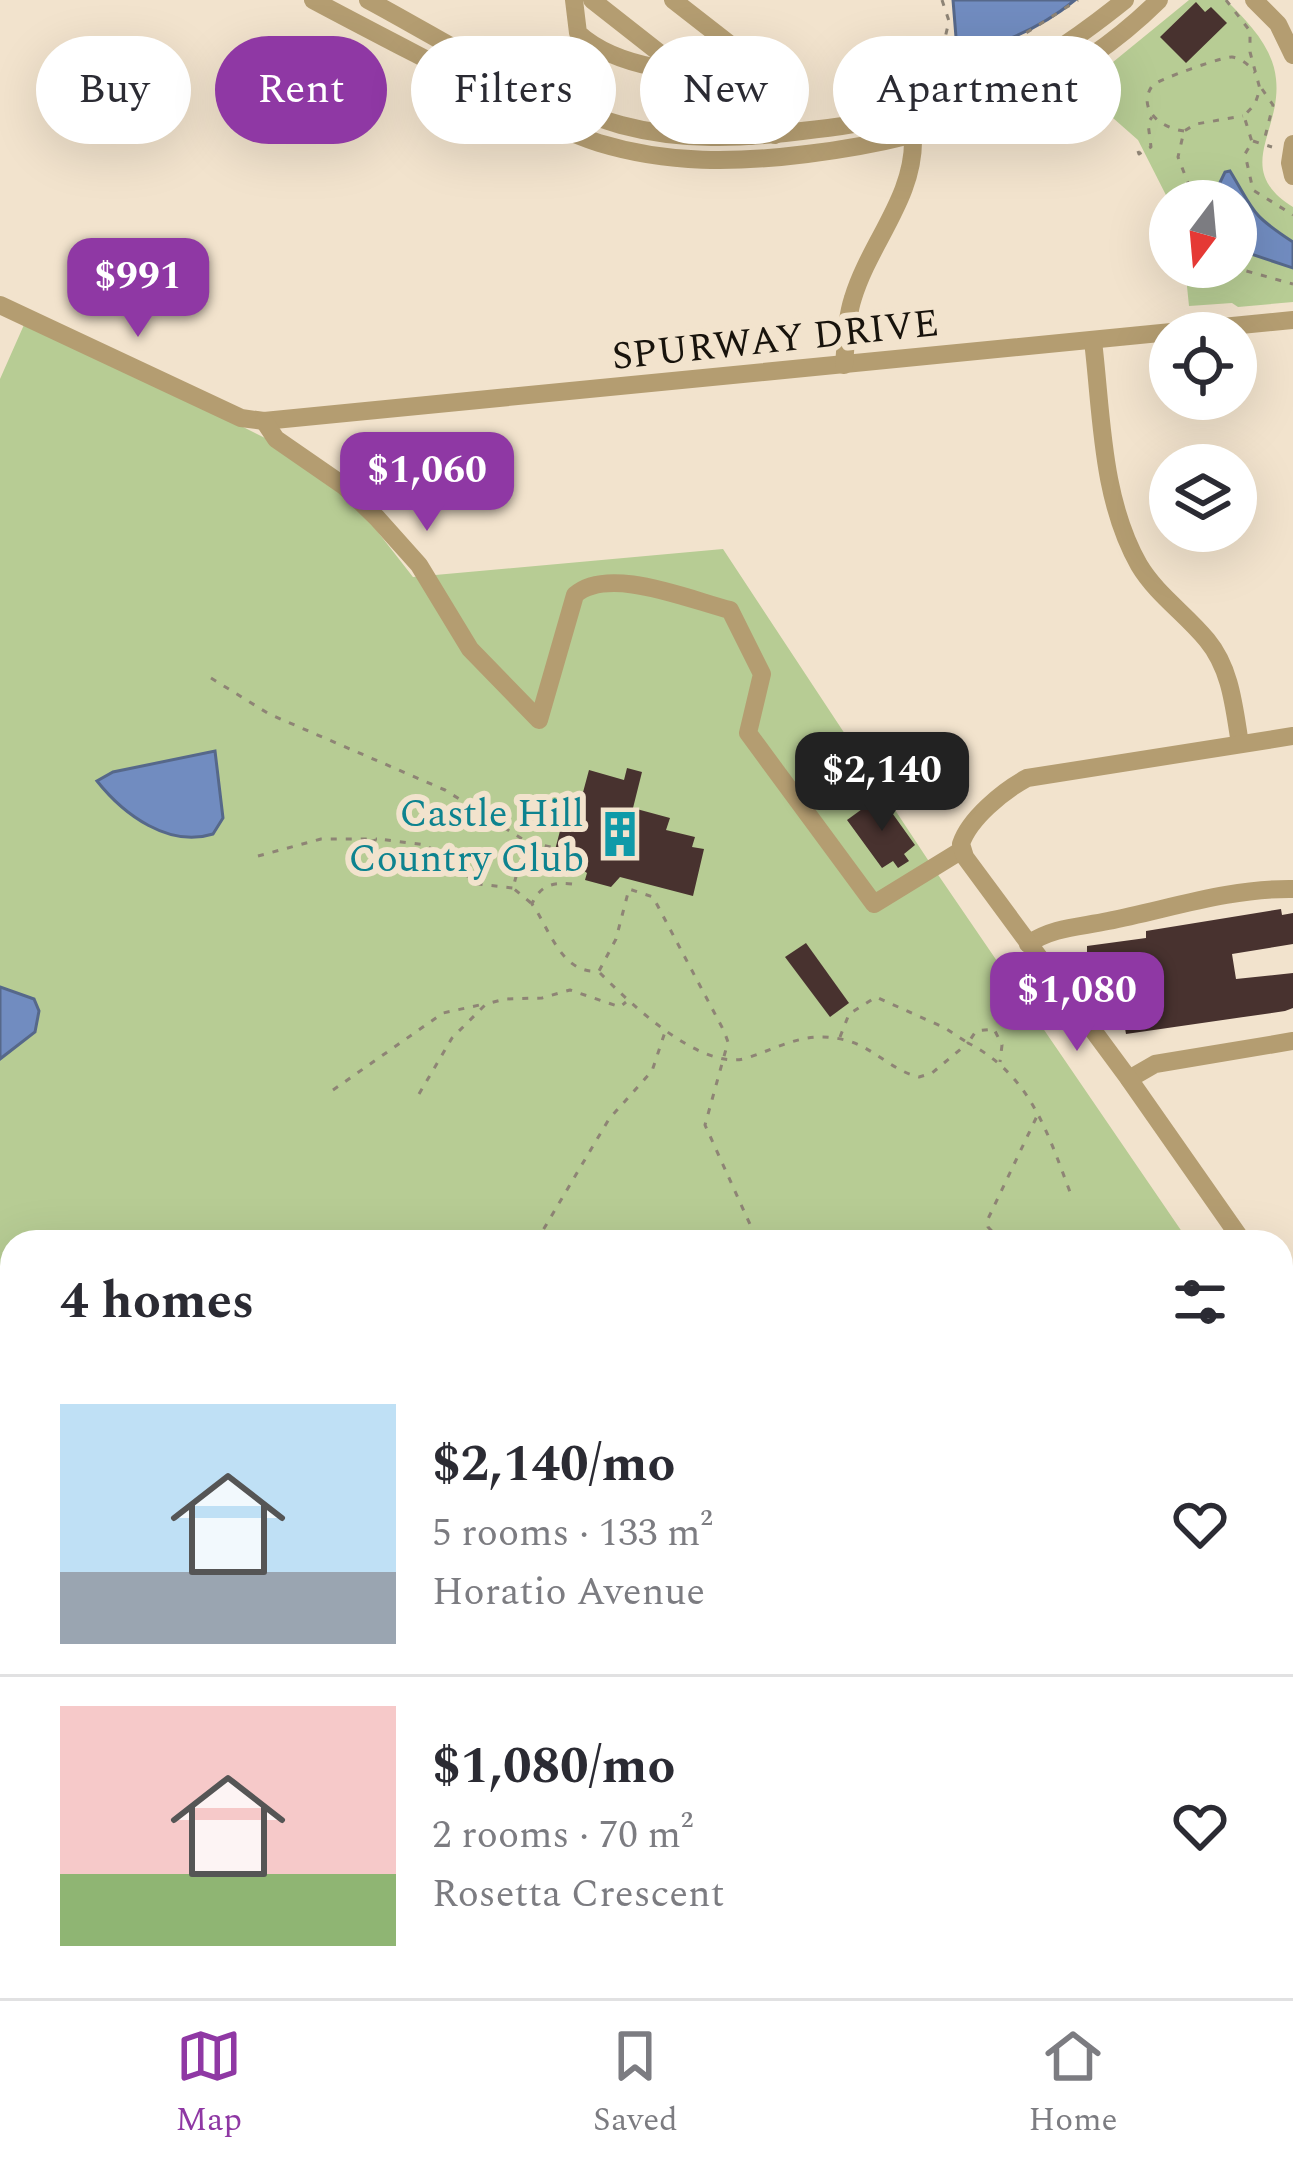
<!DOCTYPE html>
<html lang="en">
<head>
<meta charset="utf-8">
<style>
	body { margin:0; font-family:Spectral,serif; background:#f2f2f3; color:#2b2b33; height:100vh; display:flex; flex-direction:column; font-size:45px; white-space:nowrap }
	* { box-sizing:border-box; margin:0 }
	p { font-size:39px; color:#7c7c81 }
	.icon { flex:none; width:66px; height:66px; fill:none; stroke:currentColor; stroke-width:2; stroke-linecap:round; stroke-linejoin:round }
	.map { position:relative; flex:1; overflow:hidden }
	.sheet { position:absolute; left:0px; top:1230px; width:1293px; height:768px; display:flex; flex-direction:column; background:#fff; border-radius:36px 36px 0 0; box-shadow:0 12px 48px #0002 }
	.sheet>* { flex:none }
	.banner { position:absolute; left:36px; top:36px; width:1221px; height:108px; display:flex; gap:24px }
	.needle { width:78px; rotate:196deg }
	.tools { position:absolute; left:1149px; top:180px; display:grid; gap:24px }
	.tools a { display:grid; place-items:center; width:108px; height:108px; border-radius:50%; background:#fff; box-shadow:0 12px 48px #0002; font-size:60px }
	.price { position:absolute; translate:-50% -102px; padding:0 27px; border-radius:24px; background:#8f38a4; color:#fff; font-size:39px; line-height:78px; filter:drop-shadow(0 3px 6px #0008) }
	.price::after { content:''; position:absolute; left:50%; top:72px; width:36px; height:27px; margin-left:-18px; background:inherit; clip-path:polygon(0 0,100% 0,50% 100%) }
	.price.current { background:#222; color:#fff }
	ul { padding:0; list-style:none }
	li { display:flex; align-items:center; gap:36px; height:300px; padding:0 60px }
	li+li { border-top:3px solid #e1e1e2 }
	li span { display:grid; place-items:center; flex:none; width:336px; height:240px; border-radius:0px; color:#555 }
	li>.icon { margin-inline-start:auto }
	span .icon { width:144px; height:144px; fill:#fffc; stroke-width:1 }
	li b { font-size:51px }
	h2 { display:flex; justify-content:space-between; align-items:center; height:144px; padding:0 60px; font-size:51px }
	.tag { padding:0 42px; border-radius:54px; background:#fff; box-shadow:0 12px 48px #0002; font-size:42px; line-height:108px }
	.tag.current { background:#8f38a4; color:#fff }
	.tabs { display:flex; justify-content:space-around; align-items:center; height:168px; border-top:3px solid #e1e1e2; background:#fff; font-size:33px; color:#7c7c81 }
	.tabs a { display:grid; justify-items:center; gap:6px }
	.tabs .current { color:#8f38a4 }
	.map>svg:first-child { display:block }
	.green { fill:#b7cc94 }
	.water { fill:#718cc0; stroke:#56688a; stroke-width:3 }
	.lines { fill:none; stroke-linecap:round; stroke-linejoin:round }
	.stream { stroke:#56688a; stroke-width:4.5 }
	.building { fill:#48322f }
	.path { stroke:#8e8475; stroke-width:3; stroke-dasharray:6 9; stroke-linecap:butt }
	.minor { stroke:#b49d71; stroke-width:18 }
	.labels { text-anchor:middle; stroke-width:12; stroke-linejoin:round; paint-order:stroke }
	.street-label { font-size:39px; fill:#18130c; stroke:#f2e3cd }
	.culture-label { font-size:39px; fill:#0d838f; stroke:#f2e3cd; text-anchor:end }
</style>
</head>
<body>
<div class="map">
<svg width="1293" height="1998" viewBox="0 0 1293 1998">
	<rect width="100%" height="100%" fill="#f2e3cd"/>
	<g class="green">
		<path d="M1189,0h37c22,22 47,47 50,79 6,53 -44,90 17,128v95l-55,5 -6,-4 -43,3 -4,-39h51v-66l-66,2 -32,-63 -58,-51z"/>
		<polygon points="27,318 277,444 345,490 413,577 723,549 930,863 1189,1242 12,1242 12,1986 1281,1986 1281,1377 1293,1394 1293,1998 0,1998 0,379"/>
	</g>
	<g class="water">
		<path d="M953,0h122c-29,24 -61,39 -97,50l-22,-13z"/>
		<path d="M1230,171c25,41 19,42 63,71v26l-57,-19v-48l-24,-2 13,-27z"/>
		<path d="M215,751l8,67 -10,16c-44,14 -89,-19 -116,-53l16,-9z"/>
		<polygon points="0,987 34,999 39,1011 35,1032 0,1059"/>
	</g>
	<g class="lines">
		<polyline class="stream" points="0,1499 12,1494"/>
	</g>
	<g class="building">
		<polygon points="1196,2 1205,12 1211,7 1227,23 1186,63 1160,37"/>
		<polygon points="627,768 642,772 633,808 670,818 666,830 695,837 692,847 704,849 693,896 620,877 611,887 585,880 587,873 575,864 576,857 555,850 566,808 560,807 564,792 582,796 589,770 624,780"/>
		<polygon points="880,796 915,845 904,854 909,861 898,868 893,861 882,868 847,820"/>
		<polygon points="1281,909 1282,915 1293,913 1293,944 1232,954 1236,979 1293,973 1293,1008 1285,1011 1126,1034 1122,1011 1113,1006 1111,988 1100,990 1096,967 1087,967 1087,946 1146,938 1146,931"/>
		<polygon points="806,943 849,1003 830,1017 785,957"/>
	</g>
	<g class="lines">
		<g class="path">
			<polyline points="942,0 949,21 942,51 949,74 988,57 1078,0"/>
			<polyline points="1226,0 1250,31 1250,52 1260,89 1255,104 1244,116 1252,142 1245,154 1253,190 1293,215"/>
			<polyline points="1262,89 1273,105 1264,141"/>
			<path d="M1184,131c-21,-2 -48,-21 -32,-45 4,-6 73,-30 80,-29 11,2 18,9 23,16"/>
			<polyline points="1253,141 1272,147"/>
			<polyline points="1138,151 1139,154 1151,147 1148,123 1152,117"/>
			<polyline points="1195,201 1178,157 1184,131 1196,124 1243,116"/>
			<polyline points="1232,267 1293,284"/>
			<polyline points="211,678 269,714 445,790 527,842"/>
			<polyline points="356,846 379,839 426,845 478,884 513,888"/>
			<polyline points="258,856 321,839 377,839"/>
			<path d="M572,884c-19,-2 -32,1 -40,20 17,23 29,71 67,67l17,-32 13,-50 24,8 71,134 4,11 -23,83 53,117"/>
			<polyline points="531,903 513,888 524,846 527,842 556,848"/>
			<path d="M600,973c30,30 101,99 147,85 34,-11 59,-28 98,-18 27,6 47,31 74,37l13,-4 36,-30c62,32 79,88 102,149"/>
			<polyline points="840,1037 849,1014 876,997 945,1028 968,1043 976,1031 994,1029 1002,1045 1000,1062"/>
			<polyline points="333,1090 443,1013 484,1004"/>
			<polyline points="419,1094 452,1038 486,1004 505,999 542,998 570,990 620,1007 626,1002"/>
			<polyline points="536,1242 609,1119 652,1071 665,1032"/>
			<polyline points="1002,1242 988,1227 987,1221 1038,1114"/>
			<polyline points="49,1998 49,1986"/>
			<polyline points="417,1998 421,1986"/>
			<polyline points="504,1998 510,1986"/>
		</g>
		<g class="minor">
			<path d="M313,0c56,30 113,59 170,89 38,19 75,41 116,54 69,21 137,20 208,11 133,-16 255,-58 352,-154"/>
			<path d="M368,0c77,41 170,102 253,125 60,16 120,14 181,6 141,-16 211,-41 323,-131"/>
			<path d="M574,0l4,33c40,37 113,41 164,42"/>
			<polyline points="592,0 671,62 671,69"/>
			<polyline points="673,0 759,67 775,135"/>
			<polyline points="1254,0 1278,24 1293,55"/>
			<polyline points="739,69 748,95 751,136"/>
			<polyline points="1293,144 1290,163 1293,176"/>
			<polyline points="0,305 241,418 264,421 1293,320"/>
			<path d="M1093,341c9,74 8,157 46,224 18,30 46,48 68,75 24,29 27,67 33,104"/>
			<path d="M844,365c2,-21 2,-46 9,-67 17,-56 62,-101 60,-161"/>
			<path d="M264,421l12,18 68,47 33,32 42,47 51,84 69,71 36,-125c33,-30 115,5 155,15l32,64 -14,59 126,171 88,-54"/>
			<path d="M1028,944c25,-17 52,-17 80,-23 61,-12 122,-33 185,-32"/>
			<polyline points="1129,1079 1155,1064 1293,1041"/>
			<path d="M1243,1242l-114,-163 -164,-222 -4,-13c8,-25 42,-53 66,-66l266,-42"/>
			<polyline points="1281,1296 1293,1314"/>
		</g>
	</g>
	<defs>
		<symbol id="building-bare" viewBox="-9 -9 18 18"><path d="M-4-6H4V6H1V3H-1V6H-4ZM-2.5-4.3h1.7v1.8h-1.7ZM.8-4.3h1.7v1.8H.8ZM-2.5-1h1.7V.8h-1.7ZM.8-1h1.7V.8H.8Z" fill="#0f9aa8" stroke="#f2e3cd" stroke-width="2.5" paint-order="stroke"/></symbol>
	</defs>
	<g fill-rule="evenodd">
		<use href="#building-bare" x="587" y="801" width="66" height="66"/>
	</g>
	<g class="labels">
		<g class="street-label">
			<text transform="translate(775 338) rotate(-6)" y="14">SPURWAY DRIVE</text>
		</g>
		<g class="culture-label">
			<text x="584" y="826">Castle Hill<tspan x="584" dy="45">Country Club</tspan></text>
		</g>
	</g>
</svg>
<div class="tools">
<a><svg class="needle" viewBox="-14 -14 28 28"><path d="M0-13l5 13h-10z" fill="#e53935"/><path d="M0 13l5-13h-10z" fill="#7c7c81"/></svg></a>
<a><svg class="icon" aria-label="locate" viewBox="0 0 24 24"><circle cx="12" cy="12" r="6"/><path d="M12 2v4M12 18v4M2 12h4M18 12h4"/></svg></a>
<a><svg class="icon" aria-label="layers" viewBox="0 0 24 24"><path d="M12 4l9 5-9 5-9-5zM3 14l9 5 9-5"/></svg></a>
</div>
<b class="price" style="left:138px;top:340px">$991</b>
<b class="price" style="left:427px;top:534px">$1,060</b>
<b class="price current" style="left:882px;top:834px">$2,140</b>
<b class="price" style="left:1077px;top:1054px">$1,080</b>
<div class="banner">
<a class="tag">Buy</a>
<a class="tag current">Rent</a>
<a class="tag">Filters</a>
<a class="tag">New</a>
<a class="tag">Apartment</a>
</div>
<section class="sheet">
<h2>4 homes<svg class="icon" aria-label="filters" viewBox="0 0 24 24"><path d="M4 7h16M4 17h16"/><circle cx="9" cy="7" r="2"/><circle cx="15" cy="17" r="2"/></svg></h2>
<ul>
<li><span style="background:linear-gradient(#bfe0f5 70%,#9aa5b1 0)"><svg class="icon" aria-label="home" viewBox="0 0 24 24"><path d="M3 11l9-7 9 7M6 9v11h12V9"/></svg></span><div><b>$2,140/mo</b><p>5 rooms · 133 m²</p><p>Horatio Avenue</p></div><svg class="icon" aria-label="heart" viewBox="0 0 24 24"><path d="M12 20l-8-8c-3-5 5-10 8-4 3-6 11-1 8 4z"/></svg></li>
<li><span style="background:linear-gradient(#f6c9c9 70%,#8fb573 0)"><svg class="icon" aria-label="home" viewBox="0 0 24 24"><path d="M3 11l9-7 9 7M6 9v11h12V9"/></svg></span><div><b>$1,080/mo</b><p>2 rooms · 70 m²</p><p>Rosetta Crescent</p></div><svg class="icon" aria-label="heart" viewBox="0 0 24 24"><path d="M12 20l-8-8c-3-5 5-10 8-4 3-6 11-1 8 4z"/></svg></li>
</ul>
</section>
</div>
<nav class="tabs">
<a class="current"><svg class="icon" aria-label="map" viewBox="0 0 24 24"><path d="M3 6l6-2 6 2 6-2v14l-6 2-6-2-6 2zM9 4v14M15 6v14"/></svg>Map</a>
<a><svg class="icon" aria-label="saved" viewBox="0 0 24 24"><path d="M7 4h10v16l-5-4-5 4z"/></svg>Saved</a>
<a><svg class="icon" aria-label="home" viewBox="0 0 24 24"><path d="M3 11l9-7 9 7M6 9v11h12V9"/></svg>Home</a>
</nav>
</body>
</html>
